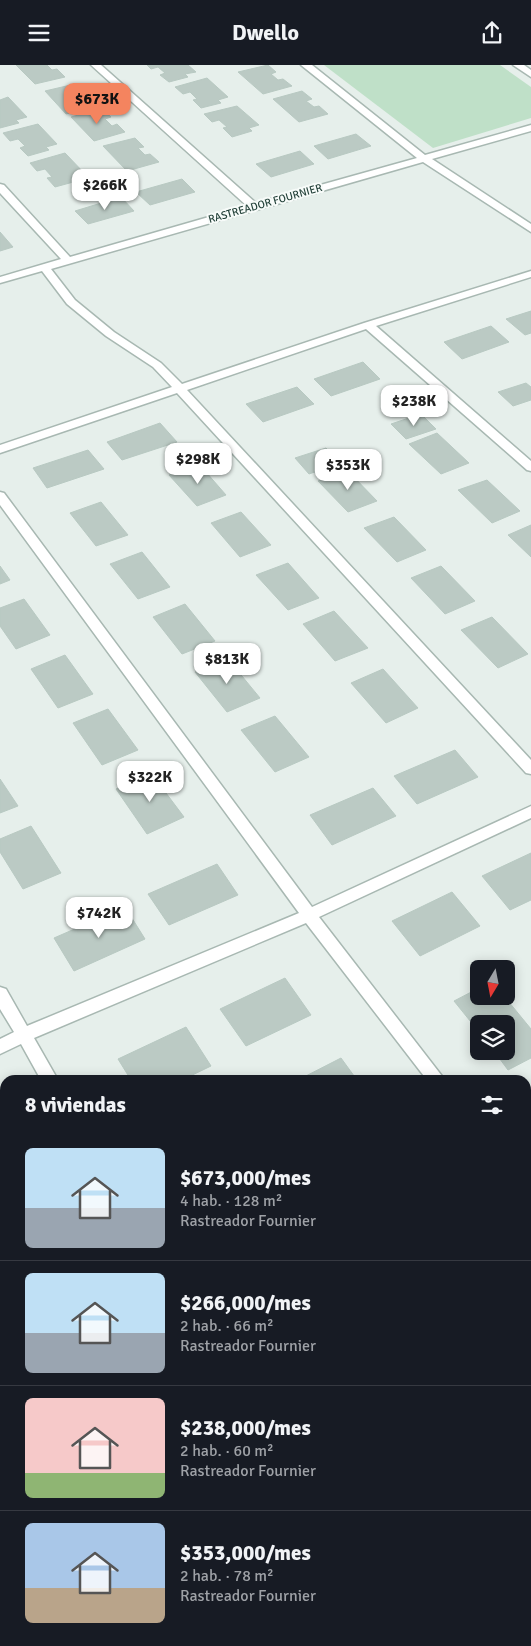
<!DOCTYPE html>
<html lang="es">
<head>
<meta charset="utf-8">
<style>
	body { margin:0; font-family:Signika,sans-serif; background:#242831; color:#f1f3f6; height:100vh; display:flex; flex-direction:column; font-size:19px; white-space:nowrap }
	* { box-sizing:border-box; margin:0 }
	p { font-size:16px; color:#9ea1a6 }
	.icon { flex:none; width:28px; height:28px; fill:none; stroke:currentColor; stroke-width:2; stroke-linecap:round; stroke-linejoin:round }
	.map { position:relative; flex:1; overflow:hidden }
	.drawer { position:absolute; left:0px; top:1010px; width:531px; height:571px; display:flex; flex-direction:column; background:#171b24; border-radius:15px 15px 0 0; box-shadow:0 2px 12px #0003 }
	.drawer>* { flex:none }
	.needle { width:32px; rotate:190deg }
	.buttons { position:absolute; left:470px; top:895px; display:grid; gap:10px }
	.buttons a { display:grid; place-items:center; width:45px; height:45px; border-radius:8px; background:#171b24; box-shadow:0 2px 12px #0003; font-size:25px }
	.price { position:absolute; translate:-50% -42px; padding:0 11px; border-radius:10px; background:#fff; color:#222; font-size:16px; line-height:32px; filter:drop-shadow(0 1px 2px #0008) }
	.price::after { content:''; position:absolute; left:50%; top:30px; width:15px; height:11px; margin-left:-8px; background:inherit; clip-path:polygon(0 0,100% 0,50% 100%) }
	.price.current { background:#f4845f; color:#111 }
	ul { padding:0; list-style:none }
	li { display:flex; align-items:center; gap:15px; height:125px; padding:0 25px }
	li+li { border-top:1px solid #363941 }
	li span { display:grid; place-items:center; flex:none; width:140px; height:100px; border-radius:8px; color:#555 }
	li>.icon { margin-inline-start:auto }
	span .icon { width:60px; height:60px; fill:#fffc; stroke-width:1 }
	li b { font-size:21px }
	h2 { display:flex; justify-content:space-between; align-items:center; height:60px; padding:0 25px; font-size:21px }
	header { display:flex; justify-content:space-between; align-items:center; height:65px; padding:0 25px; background:#171b24; font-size:22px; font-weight:700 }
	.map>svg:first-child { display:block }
	.green { fill:#bfe0c8 }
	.building { fill:#bbcac4; stroke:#b8c9c2 }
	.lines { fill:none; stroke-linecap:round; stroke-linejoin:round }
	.minor-casing { stroke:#a8b8b2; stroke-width:3 }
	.minor { fill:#fff; fill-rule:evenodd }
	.labels { text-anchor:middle; stroke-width:4; stroke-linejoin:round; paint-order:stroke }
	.far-street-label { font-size:11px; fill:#24423a; stroke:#f7fbf9 }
</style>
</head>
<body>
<header><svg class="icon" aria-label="menu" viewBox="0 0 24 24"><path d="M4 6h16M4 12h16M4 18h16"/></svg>Dwello<svg class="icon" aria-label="share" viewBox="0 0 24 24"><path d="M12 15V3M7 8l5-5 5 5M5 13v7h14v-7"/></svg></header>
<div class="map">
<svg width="531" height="1581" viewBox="0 0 531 1581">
	<rect width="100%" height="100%" fill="#e6efeb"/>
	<g class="green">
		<polygon points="324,0 500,0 531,22 531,53 433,83"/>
		<polygon points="531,1351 531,1581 166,1581 174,1576 526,1576 526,1354"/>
	</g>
	<g class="building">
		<polygon points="16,0 47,0 52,5 57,4 65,12 35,19"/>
		<polygon points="147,0 188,0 196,7 185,9 188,12 169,17 160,10 165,8 158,2 151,4"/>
		<polygon points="268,0 276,7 271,9 278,15 283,14 292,21 263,29 238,7"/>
		<polygon points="207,13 228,32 218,35 221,38 201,43 193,35 197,34 190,27 183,29 175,22"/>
		<polygon points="75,19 83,26 78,28 84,34 89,33 97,41 66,49 45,26"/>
		<polygon points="302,26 312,34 306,36 314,42 319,41 328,49 299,57 273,34"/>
		<polygon points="8,32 27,52 16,55 19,58 0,63 0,35"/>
		<polygon points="237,41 259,60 249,63 252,66 232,72 223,63 227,62 219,55 212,57 204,49"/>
		<polygon points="102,44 111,52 105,54 112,61 117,59 125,67 94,76 71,52"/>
		<polygon points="38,59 57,79 46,82 49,85 28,91 20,83 25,81 18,74 10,76 3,68"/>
		<polygon points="356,69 371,81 328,94 314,81"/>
		<polygon points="135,73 144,82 138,83 145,90 150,89 159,97 127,106 103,81"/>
		<polygon points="300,86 314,99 271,112 256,99"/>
		<polygon points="65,88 86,110 74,113 77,116 55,122 47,113 52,112 45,104 37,106 30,98"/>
		<polygon points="182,114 195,127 150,140 136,127"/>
		<polygon points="121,132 134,146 88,159 75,146"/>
		<polygon points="0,167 13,182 0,186"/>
		<polygon points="531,246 531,268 525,270 506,254"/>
		<polygon points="491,261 509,277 462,294 444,277"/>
		<polygon points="363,297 380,314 331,331 314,314"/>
		<polygon points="526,318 531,322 531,335 513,341 498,327"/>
		<polygon points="297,322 314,339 263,357 246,339"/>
		<polygon points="421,349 436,364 406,374 391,359"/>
		<polygon points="160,358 177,377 122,395 107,377"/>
		<polygon points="437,368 469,398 441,409 409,379"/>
		<polygon points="326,383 340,398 309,409 295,393"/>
		<polygon points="88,385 104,404 47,423 33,403"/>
		<polygon points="199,399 226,430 197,441 169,410"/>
		<polygon points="347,405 377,436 348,447 318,416"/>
		<polygon points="487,415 520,446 492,458 458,425"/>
		<polygon points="101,437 128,470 96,481 70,448"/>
		<polygon points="241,447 271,480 240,492 211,458"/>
		<polygon points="394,452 426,485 397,497 364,463"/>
		<polygon points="531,460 531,492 508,470"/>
		<polygon points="142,487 170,522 138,534 110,499"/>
		<polygon points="288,498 319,533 288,545 256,510"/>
		<polygon points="0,501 10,515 0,519"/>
		<polygon points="441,501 475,536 445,549 411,513"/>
		<polygon points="24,534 50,570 16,584 0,561 0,543"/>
		<polygon points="185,539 215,576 182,589 153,552"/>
		<polygon points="334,546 368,583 335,596 303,559"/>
		<polygon points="492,552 528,589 498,603 461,565"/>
		<polygon points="65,590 93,629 58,643 31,604"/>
		<polygon points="228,594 260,633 227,647 195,607"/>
		<polygon points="383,604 418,643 386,658 351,618"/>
		<polygon points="108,644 138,685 102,700 73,658"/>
		<polygon points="275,651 309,692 275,707 241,665"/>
		<polygon points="455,685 478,712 417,739 394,711"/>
		<polygon points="151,708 184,752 147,769 116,724"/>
		<polygon points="0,714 18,741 0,748"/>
		<polygon points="373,723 396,751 332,780 310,750"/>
		<polygon points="31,761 61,808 23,824 0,787 0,774"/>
		<polygon points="531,788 531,835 510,845 482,811"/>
		<polygon points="217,799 238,830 169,860 148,829"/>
		<polygon points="452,827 480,861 420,891 392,856"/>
		<polygon points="125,842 145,874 74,906 54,873"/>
		<polygon points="285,913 311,950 246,981 220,944"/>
		<polygon points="479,923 479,931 504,931 531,964 531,993 508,1005 494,986 506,986 506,959 479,959 479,967 454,936"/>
		<polygon points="186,962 211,1001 182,1015 131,1015 118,994"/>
		<polygon points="341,993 357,1015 300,1014"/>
		<polygon points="0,1068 5,1077 5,1102 0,1104"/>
		<polygon points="526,1233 531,1240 531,1253 526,1255"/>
		<polygon points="5,1484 5,1561 0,1563 0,1486"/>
	</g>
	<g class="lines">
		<defs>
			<g id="minor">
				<polygon points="91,0 101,0 256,138 417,93 301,0 312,0 425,90 531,60 531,66 432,94 531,159 531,167 423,97 51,204 75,235 114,267 161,298 182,319 364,258 531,206 531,212 376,261 531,396 531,406 527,405 366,264 187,325 531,695 531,709 526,708 177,328 0,388 0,380 172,322 153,302 106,271 67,239 42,206 0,218 0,212 61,194 0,128 0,119 4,120 70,192 247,141"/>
				<polygon points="513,0 524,0 531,5 531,12"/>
				<polygon points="0,427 4,428 312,842 531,741 531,753 319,852 445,1015 427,1015 306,858 34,973 58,1015 41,1015 21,979 0,989 0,974 14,967 0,944 0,922 6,924 27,961 299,848 0,440"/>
				<polygon points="526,1123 531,1125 531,1145 526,1143"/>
				<polygon points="531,1341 531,1361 526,1363 526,1343"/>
				<polygon points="158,1576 184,1576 182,1581 156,1581"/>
				<polygon points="374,1576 395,1576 397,1581 376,1581"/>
			</g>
		</defs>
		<use href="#minor" class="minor-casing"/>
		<use href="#minor" class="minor"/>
	</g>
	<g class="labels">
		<g class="far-street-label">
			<text transform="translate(265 138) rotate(-16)" y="4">RASTREADOR FOURNIER</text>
		</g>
	</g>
</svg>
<div class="buttons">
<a><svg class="needle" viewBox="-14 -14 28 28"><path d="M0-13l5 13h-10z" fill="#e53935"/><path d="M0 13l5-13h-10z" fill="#9ea1a6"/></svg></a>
<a><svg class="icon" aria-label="layers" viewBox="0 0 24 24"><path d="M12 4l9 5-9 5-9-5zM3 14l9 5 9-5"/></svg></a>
</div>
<b class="price current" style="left:97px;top:60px">$673K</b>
<b class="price" style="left:105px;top:146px">$266K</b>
<b class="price" style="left:414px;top:362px">$238K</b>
<b class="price" style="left:198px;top:420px">$298K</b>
<b class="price" style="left:348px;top:426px">$353K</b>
<b class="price" style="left:227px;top:620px">$813K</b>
<b class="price" style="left:150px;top:738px">$322K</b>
<b class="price" style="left:99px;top:874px">$742K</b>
<section class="drawer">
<h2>8 viviendas<svg class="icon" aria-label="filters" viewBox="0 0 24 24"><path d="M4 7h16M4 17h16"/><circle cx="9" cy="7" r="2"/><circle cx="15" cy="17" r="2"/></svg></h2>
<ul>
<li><span style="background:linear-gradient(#bfe0f5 60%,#9aa5b1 0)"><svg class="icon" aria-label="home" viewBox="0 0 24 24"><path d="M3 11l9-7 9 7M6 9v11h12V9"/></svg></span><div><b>$673,000/mes</b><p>4 hab. · 128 m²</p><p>Rastreador Fournier</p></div></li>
<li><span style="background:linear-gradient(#bfe0f5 60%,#9aa5b1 0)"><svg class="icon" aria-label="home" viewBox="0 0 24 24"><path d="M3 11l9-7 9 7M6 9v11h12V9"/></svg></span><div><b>$266,000/mes</b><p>2 hab. · 66 m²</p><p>Rastreador Fournier</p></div></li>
<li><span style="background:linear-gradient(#f6c9c9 75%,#8fb573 0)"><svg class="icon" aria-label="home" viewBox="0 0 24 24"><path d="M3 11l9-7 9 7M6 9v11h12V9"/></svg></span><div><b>$238,000/mes</b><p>2 hab. · 60 m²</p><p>Rastreador Fournier</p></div></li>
<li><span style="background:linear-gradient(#a9c7e8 65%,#b9a48a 0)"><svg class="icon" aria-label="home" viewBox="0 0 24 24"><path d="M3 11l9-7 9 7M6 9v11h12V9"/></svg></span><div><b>$353,000/mes</b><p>2 hab. · 78 m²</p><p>Rastreador Fournier</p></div></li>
</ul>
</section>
</div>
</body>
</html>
